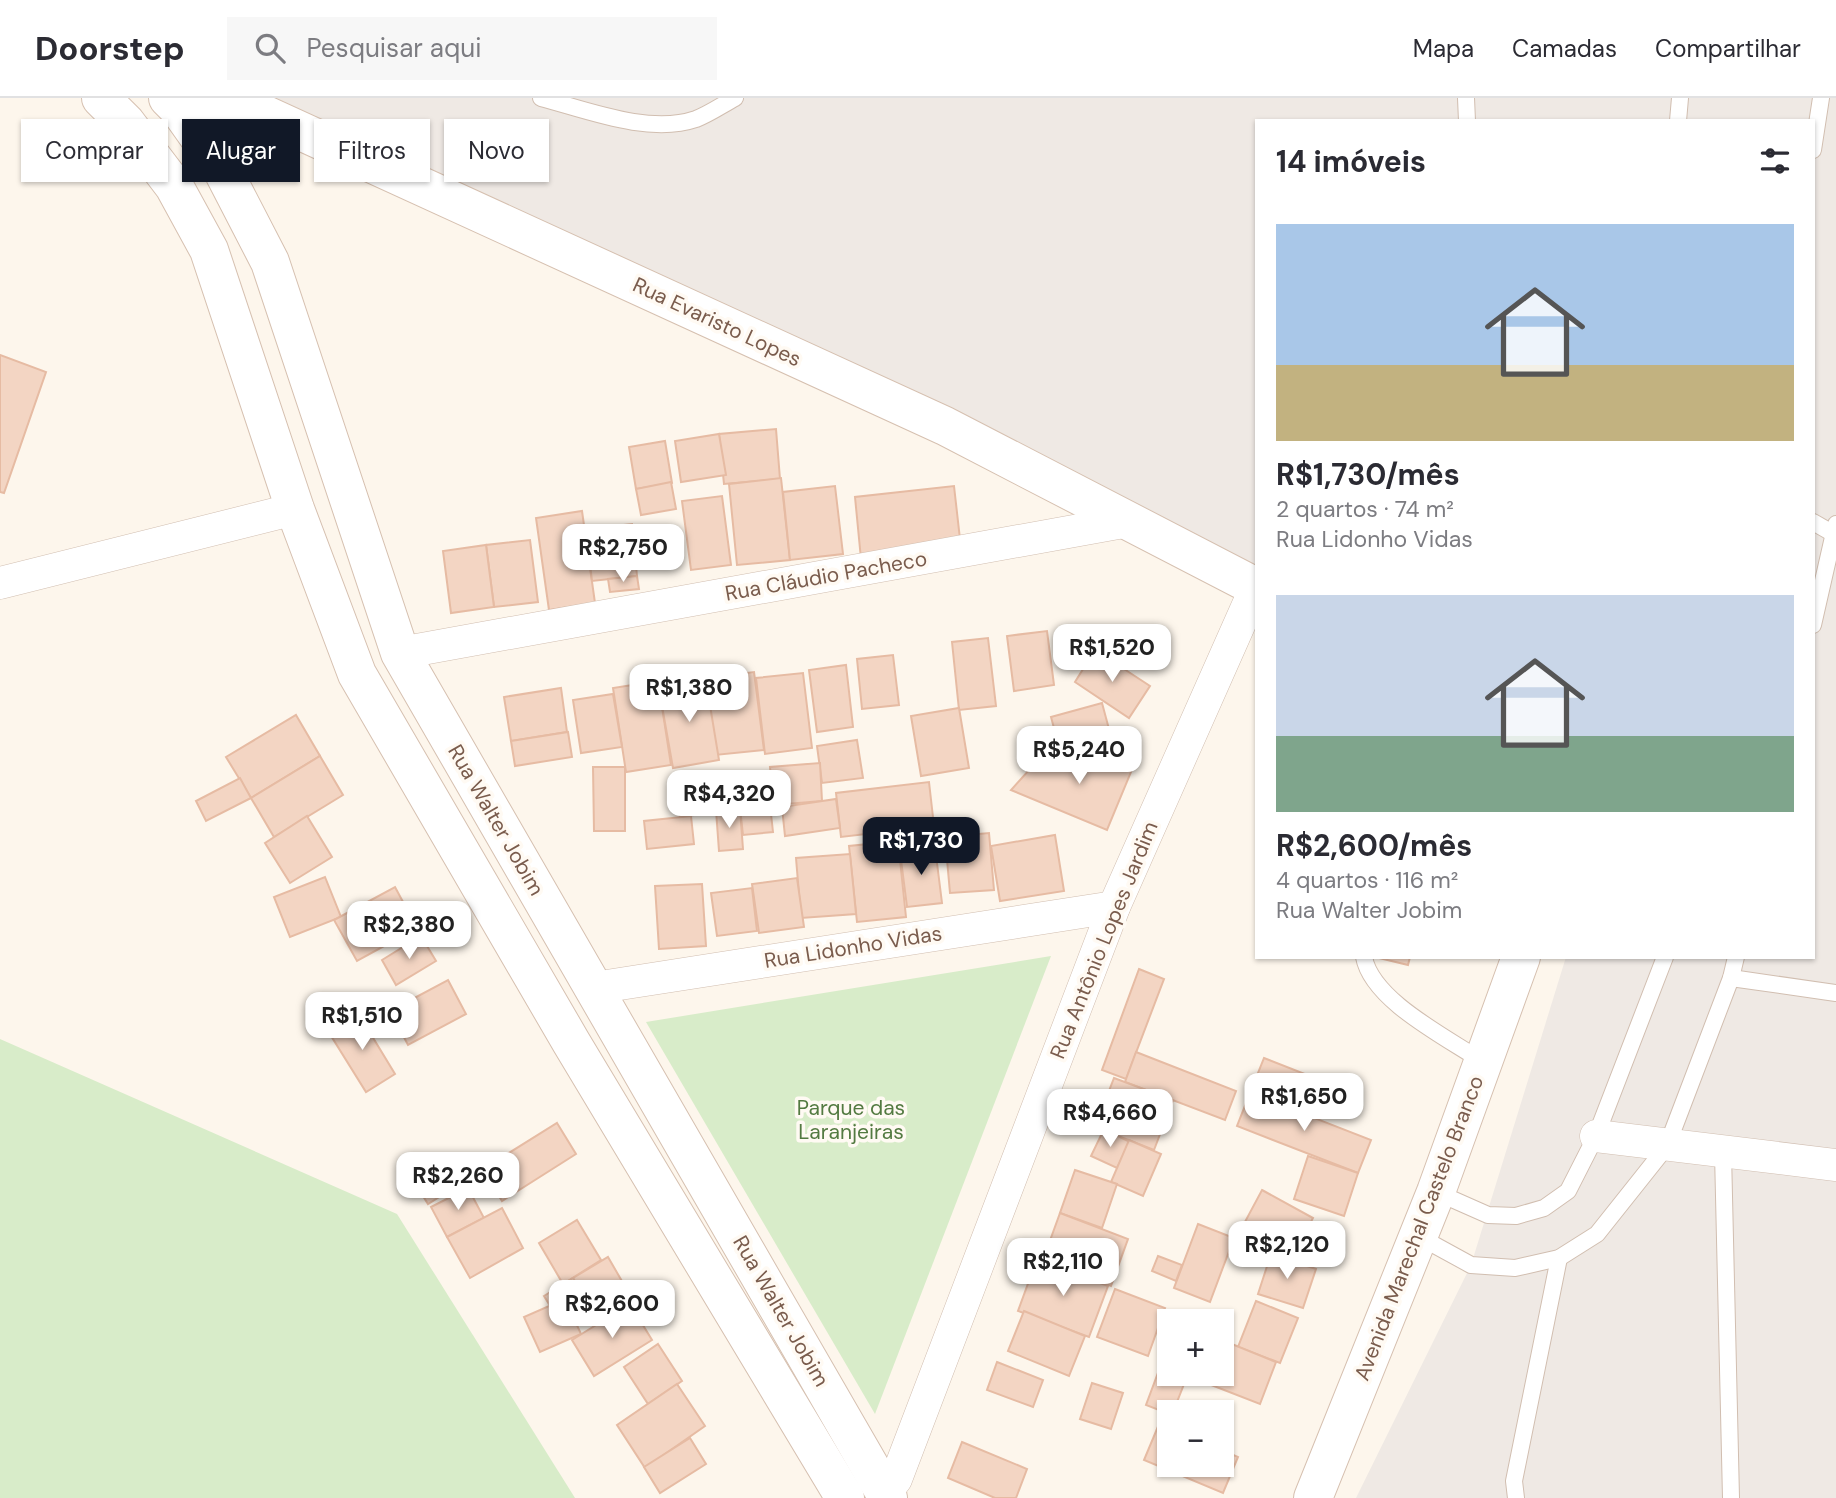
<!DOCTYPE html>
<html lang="pt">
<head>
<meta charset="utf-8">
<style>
	body { margin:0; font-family:"DM Sans",sans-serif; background:#f7f7f7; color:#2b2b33; height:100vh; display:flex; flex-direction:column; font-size:26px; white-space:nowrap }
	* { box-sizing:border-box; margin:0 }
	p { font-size:23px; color:#7c7c81 }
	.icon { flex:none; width:38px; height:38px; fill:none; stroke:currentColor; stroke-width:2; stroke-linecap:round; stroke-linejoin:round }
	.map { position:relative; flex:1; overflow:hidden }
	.panel { position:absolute; left:1255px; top:21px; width:560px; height:840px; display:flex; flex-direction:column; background:#fff; border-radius:0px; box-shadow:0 2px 5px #0004 }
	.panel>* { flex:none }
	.hud { position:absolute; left:21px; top:21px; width:665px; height:63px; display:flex; gap:14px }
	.tools { position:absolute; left:1157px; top:1211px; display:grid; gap:14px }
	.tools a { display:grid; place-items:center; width:77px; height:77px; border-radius:0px; background:#fff; box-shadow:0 2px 5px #0004; font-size:35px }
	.price { position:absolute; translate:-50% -60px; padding:0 16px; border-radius:14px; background:#fff; color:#222; font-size:23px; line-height:46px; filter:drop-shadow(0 2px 4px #0008) }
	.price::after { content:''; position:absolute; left:50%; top:42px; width:21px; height:16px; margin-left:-10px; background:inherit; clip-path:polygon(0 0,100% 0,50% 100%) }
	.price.current { background:#111827; color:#fff }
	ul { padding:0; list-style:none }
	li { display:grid; align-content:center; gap:14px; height:371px; padding:0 21px }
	li span { display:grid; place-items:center; height:217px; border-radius:0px; color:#555 }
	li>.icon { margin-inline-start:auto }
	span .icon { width:126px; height:126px; fill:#fffc; stroke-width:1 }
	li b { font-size:30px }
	h2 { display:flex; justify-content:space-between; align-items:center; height:84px; padding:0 21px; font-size:30px }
	.pill { padding:0 24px; border-radius:0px; background:#fff; box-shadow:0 2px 5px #0004; font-size:24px; line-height:63px }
	.pill.current { background:#111827; color:#fff }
	header { display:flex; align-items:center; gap:42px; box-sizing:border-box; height:98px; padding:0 35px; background:#fff; border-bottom:2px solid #e1e1e2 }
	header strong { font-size:33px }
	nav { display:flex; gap:38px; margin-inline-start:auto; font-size:24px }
	.search { width:490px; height:63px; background:#f7f7f7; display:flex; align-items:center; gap:18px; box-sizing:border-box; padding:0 24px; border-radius:0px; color:#7c7c81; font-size:26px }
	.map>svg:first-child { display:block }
	.industrial { fill:#efe9e4 }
	.green { fill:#d8ecc9 }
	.building { fill:#f3d5c3; stroke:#e6bba3; stroke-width:2 }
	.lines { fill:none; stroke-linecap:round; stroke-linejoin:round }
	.lane-casing { stroke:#d1beb0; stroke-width:18 }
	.street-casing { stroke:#d1beb0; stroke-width:33 }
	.secondary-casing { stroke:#d6c0b0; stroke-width:40 }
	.lane { stroke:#fff; stroke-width:16 }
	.street { stroke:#fff; stroke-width:32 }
	.secondary { stroke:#fff; stroke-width:38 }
	.labels { text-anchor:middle; stroke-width:7; stroke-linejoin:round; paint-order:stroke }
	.street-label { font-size:21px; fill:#7a5c4d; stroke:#fffaf3 }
	.park-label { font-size:21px; fill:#537a41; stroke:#fffaf3 }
</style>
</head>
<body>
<header>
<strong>Doorstep</strong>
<div class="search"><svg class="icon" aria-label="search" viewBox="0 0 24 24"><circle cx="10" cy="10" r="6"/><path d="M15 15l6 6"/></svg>Pesquisar aqui</div>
<nav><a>Mapa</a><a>Camadas</a><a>Compartilhar</a></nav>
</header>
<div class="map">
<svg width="1836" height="1400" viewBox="0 0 1836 1400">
	<rect width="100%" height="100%" fill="#fdf6ec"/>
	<polygon class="industrial" points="267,0 1836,0 1836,1400 1356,1400 1471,1167 1566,859 1813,859 1813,23 1256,23 1256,476"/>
	<g class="green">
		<polygon points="1051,858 875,1316 646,924"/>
		<polygon points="0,941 397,1116 575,1400 0,1400"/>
	</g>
	<g class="building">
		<polygon points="0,257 46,274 4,395 0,394"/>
		<polygon points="776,331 780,381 724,386 719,336"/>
		<polygon points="719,336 726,377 681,384 675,343"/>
		<polygon points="665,343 672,385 636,391 629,349"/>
		<polygon points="781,380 790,462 737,467 729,386"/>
		<polygon points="671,384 676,411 641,417 636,391"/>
		<polygon points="835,388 843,456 790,462 783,394"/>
		<polygon points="954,388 961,450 861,461 855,399"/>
		<polygon points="722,398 731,467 691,472 682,403"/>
		<polygon points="582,413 595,505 549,512 536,420"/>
		<polygon points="632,426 637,478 592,483 586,431"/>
		<polygon points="530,442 538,504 494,509 486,447"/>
		<polygon points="486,447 494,509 451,515 443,453"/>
		<polygon points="637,478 639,491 610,494 608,481"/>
		<polygon points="1047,533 1054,587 1014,593 1007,538"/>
		<polygon points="988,540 996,608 959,612 952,544"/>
		<polygon points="1095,552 1150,588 1129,620 1075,584"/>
		<polygon points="893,557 899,607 862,611 857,561"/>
		<polygon points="846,567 853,629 817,634 809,572"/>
		<polygon points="754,574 764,652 715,657 706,580"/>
		<polygon points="803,575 812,650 765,656 756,580"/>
		<polygon points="658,583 671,667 626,674 613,590"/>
		<polygon points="706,583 719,662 673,670 659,591"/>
		<polygon points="561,590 567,634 511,643 504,599"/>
		<polygon points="613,596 622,649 581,655 573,602"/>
		<polygon points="1102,605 1113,646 1062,660 1051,619"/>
		<polygon points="959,610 969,670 921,678 911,618"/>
		<polygon points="296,617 320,658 251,700 226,659"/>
		<polygon points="568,634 572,659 515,668 511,643"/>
		<polygon points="857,642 863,680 822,685 817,648"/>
		<polygon points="1138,657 1107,732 1011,692 1039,661"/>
		<polygon points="320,658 343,697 274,739 251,700"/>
		<polygon points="820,665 822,703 774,707 770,669"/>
		<polygon points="593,669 625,669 625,733 594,733"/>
		<polygon points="771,677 774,699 725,706 722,683"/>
		<polygon points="240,680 251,700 206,723 196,703"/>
		<polygon points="722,683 726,713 680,719 676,690"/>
		<polygon points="929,684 934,728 841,739 836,695"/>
		<polygon points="836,701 840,730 785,738 782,709"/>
		<polygon points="770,707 773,734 743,737 740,710"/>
		<polygon points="740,711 743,751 719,753 716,712"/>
		<polygon points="307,718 332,759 290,785 265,745"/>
		<polygon points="691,718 694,746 647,751 644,723"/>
		<polygon points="989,735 994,792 950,795 945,739"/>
		<polygon points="1055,737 1064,793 1000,803 991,748"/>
		<polygon points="898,743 906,819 857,824 849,748"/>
		<polygon points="935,749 942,805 907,809 900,754"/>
		<polygon points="850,756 856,816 801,820 796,760"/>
		<polygon points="325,779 341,819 290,839 274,799"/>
		<polygon points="797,780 804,829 759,835 752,786"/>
		<polygon points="702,786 706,848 659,851 655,788"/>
		<polygon points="395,789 417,830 357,863 334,822"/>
		<polygon points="752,790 757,833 717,838 711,795"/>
		<polygon points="421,838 436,863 396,887 382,862"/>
		<polygon points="1375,859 1410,859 1408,867"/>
		<polygon points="1139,871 1164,881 1126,981 1102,972"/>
		<polygon points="448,882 466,916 408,947 390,913"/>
		<polygon points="358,915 395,976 366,994 328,933"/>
		<polygon points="1136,954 1236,993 1225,1022 1125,984"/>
		<polygon points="1264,960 1310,978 1296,1013 1250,995"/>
		<polygon points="1114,980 1173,1002 1154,1052 1095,1029"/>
		<polygon points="1250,995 1371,1042 1358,1075 1237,1028"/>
		<polygon points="557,1025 576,1056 502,1103 483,1071"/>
		<polygon points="1104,1031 1130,1044 1117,1070 1091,1058"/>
		<polygon points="1129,1042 1161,1056 1143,1098 1111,1084"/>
		<polygon points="1308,1058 1358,1075 1344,1118 1294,1101"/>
		<polygon points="459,1064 469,1080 428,1106 418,1090"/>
		<polygon points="1075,1072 1117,1086 1102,1130 1060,1115"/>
		<polygon points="468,1090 484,1120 447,1139 431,1109"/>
		<polygon points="1262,1092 1313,1120 1291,1162 1239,1135"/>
		<polygon points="502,1110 523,1150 470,1180 447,1139"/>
		<polygon points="1060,1115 1128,1141 1111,1188 1043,1162"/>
		<polygon points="577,1122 601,1162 563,1186 539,1145"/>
		<polygon points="1198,1126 1234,1140 1210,1204 1174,1190"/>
		<polygon points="1271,1156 1316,1171 1303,1210 1258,1196"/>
		<polygon points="1158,1158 1182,1167 1176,1183 1152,1173"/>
		<polygon points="608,1159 634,1204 599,1225 573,1180"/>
		<polygon points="1037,1161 1108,1188 1089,1239 1018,1213"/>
		<polygon points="573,1180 594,1213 565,1232 544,1198"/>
		<polygon points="1115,1191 1165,1210 1148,1258 1097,1239"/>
		<polygon points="565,1201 581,1236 540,1254 524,1219"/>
		<polygon points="1256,1203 1298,1220 1280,1265 1238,1249"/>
		<polygon points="630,1206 652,1242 594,1278 572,1242"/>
		<polygon points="1024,1213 1085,1238 1069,1278 1008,1253"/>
		<polygon points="1222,1242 1276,1264 1260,1306 1183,1276 1222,1276"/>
		<polygon points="658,1246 682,1283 648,1306 624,1269"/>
		<polygon points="997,1264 1043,1282 1033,1309 987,1292"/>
		<polygon points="1162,1264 1169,1267 1169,1276 1188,1276 1173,1314 1169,1316 1146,1307"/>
		<polygon points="1092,1285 1123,1295 1111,1331 1080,1321"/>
		<polygon points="677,1286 705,1328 645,1370 617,1327"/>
		<polygon points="1159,1326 1169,1330 1169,1367 1222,1367 1222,1352 1238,1359 1223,1395 1144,1362"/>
		<polygon points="690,1340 706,1366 660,1395 644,1369"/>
		<polygon points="962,1344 1027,1371 1016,1400 995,1400 948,1380"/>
	</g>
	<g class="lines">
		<defs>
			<g id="lane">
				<path d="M541,0c46,12 108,37 155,21 13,-5 26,-14 39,-21"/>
				<polyline points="1466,0 1467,23"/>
				<polyline points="1678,23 1680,0"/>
				<polyline points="1813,52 1821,0"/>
				<polyline points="1813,424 1834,436"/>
				<polyline points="1813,527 1836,426"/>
				<path d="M1364,859c8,44 84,81 119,105"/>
				<polyline points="1731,880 1836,895"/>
				<polyline points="1723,1055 1731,1400"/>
				<polyline points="1436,1094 1488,1117 1516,1118 1544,1110 1568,1093 1596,1038 1665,859"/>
				<polyline points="1418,1138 1471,1167 1515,1170 1559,1160 1597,1136 1667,1048 1731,880 1736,859"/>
				<polyline points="1516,1400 1514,1383 1559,1160"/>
			</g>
			<g id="street">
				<polyline points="0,485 295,411"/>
				<polyline points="400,555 1129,423"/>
				<polyline points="594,890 1114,809"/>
				<polyline points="1596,1038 1836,1067"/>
				<polyline points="885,1395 896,1381 1114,809 1256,489"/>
			</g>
			<g id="secondary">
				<polyline points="101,0 126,25 174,88 209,152 295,411 357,576 571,944 845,1400"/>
				<polyline points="168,0 179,11 223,73 270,164 400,555 888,1400"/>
				<polyline points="179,11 214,2 246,8 945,328 1256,489"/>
				<polyline points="1313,1400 1436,1094 1521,859"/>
			</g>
		</defs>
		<use href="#lane" class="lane-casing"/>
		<use href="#street" class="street-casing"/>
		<use href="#secondary" class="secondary-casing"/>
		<use href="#lane" class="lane"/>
		<use href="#street" class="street"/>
		<use href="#secondary" class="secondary"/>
	</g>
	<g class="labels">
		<g class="street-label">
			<text transform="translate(717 224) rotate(25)" y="7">Rua Evaristo Lopes</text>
			<text transform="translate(826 478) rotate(-10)" y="7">Rua Cláudio Pacheco</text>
			<text transform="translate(496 722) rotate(60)" y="7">Rua Walter Jobim</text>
			<text transform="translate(1104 842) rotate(-68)" y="7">Rua Antônio Lopes Jardim</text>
			<text transform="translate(853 849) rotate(-9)" y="7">Rua Lidonho Vidas</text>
			<text transform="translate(1419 1130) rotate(-69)" y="7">Avenida Marechal Castelo Branco</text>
			<text transform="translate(781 1213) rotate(60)" y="7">Rua Walter Jobim</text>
		</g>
		<g class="park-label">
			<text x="851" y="1017">Parque das<tspan x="851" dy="24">Laranjeiras</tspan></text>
		</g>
	</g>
</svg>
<div class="tools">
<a>+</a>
<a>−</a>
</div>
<b class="price" style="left:623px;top:486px">R$2,750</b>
<b class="price" style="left:1112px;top:586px">R$1,520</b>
<b class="price" style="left:689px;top:626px">R$1,380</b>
<b class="price" style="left:1079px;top:688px">R$5,240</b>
<b class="price" style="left:729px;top:732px">R$4,320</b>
<b class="price current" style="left:921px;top:779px">R$1,730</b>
<b class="price" style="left:409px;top:863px">R$2,380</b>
<b class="price" style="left:362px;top:954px">R$1,510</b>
<b class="price" style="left:1304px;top:1035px">R$1,650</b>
<b class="price" style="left:1110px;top:1051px">R$4,660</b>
<b class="price" style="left:458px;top:1114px">R$2,260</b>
<b class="price" style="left:1287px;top:1183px">R$2,120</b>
<b class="price" style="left:1063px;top:1200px">R$2,110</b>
<b class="price" style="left:612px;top:1242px">R$2,600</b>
<div class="hud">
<a class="pill">Comprar</a>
<a class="pill current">Alugar</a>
<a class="pill">Filtros</a>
<a class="pill">Novo</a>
</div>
<section class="panel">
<h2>14 imóveis<svg class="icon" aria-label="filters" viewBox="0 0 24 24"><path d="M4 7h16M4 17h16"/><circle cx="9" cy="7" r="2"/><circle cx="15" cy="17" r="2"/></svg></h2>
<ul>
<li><span style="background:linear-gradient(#a9c7e8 65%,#c2b280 0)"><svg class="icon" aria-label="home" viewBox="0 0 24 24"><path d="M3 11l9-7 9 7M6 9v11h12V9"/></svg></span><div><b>R$1,730/mês</b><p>2 quartos · 74 m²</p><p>Rua Lidonho Vidas</p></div></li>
<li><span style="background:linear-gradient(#c9d6e8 65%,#7fa58c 0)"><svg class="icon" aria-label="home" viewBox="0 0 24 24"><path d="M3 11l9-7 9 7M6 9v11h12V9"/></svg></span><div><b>R$2,600/mês</b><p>4 quartos · 116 m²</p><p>Rua Walter Jobim</p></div></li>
</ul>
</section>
</div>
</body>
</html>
